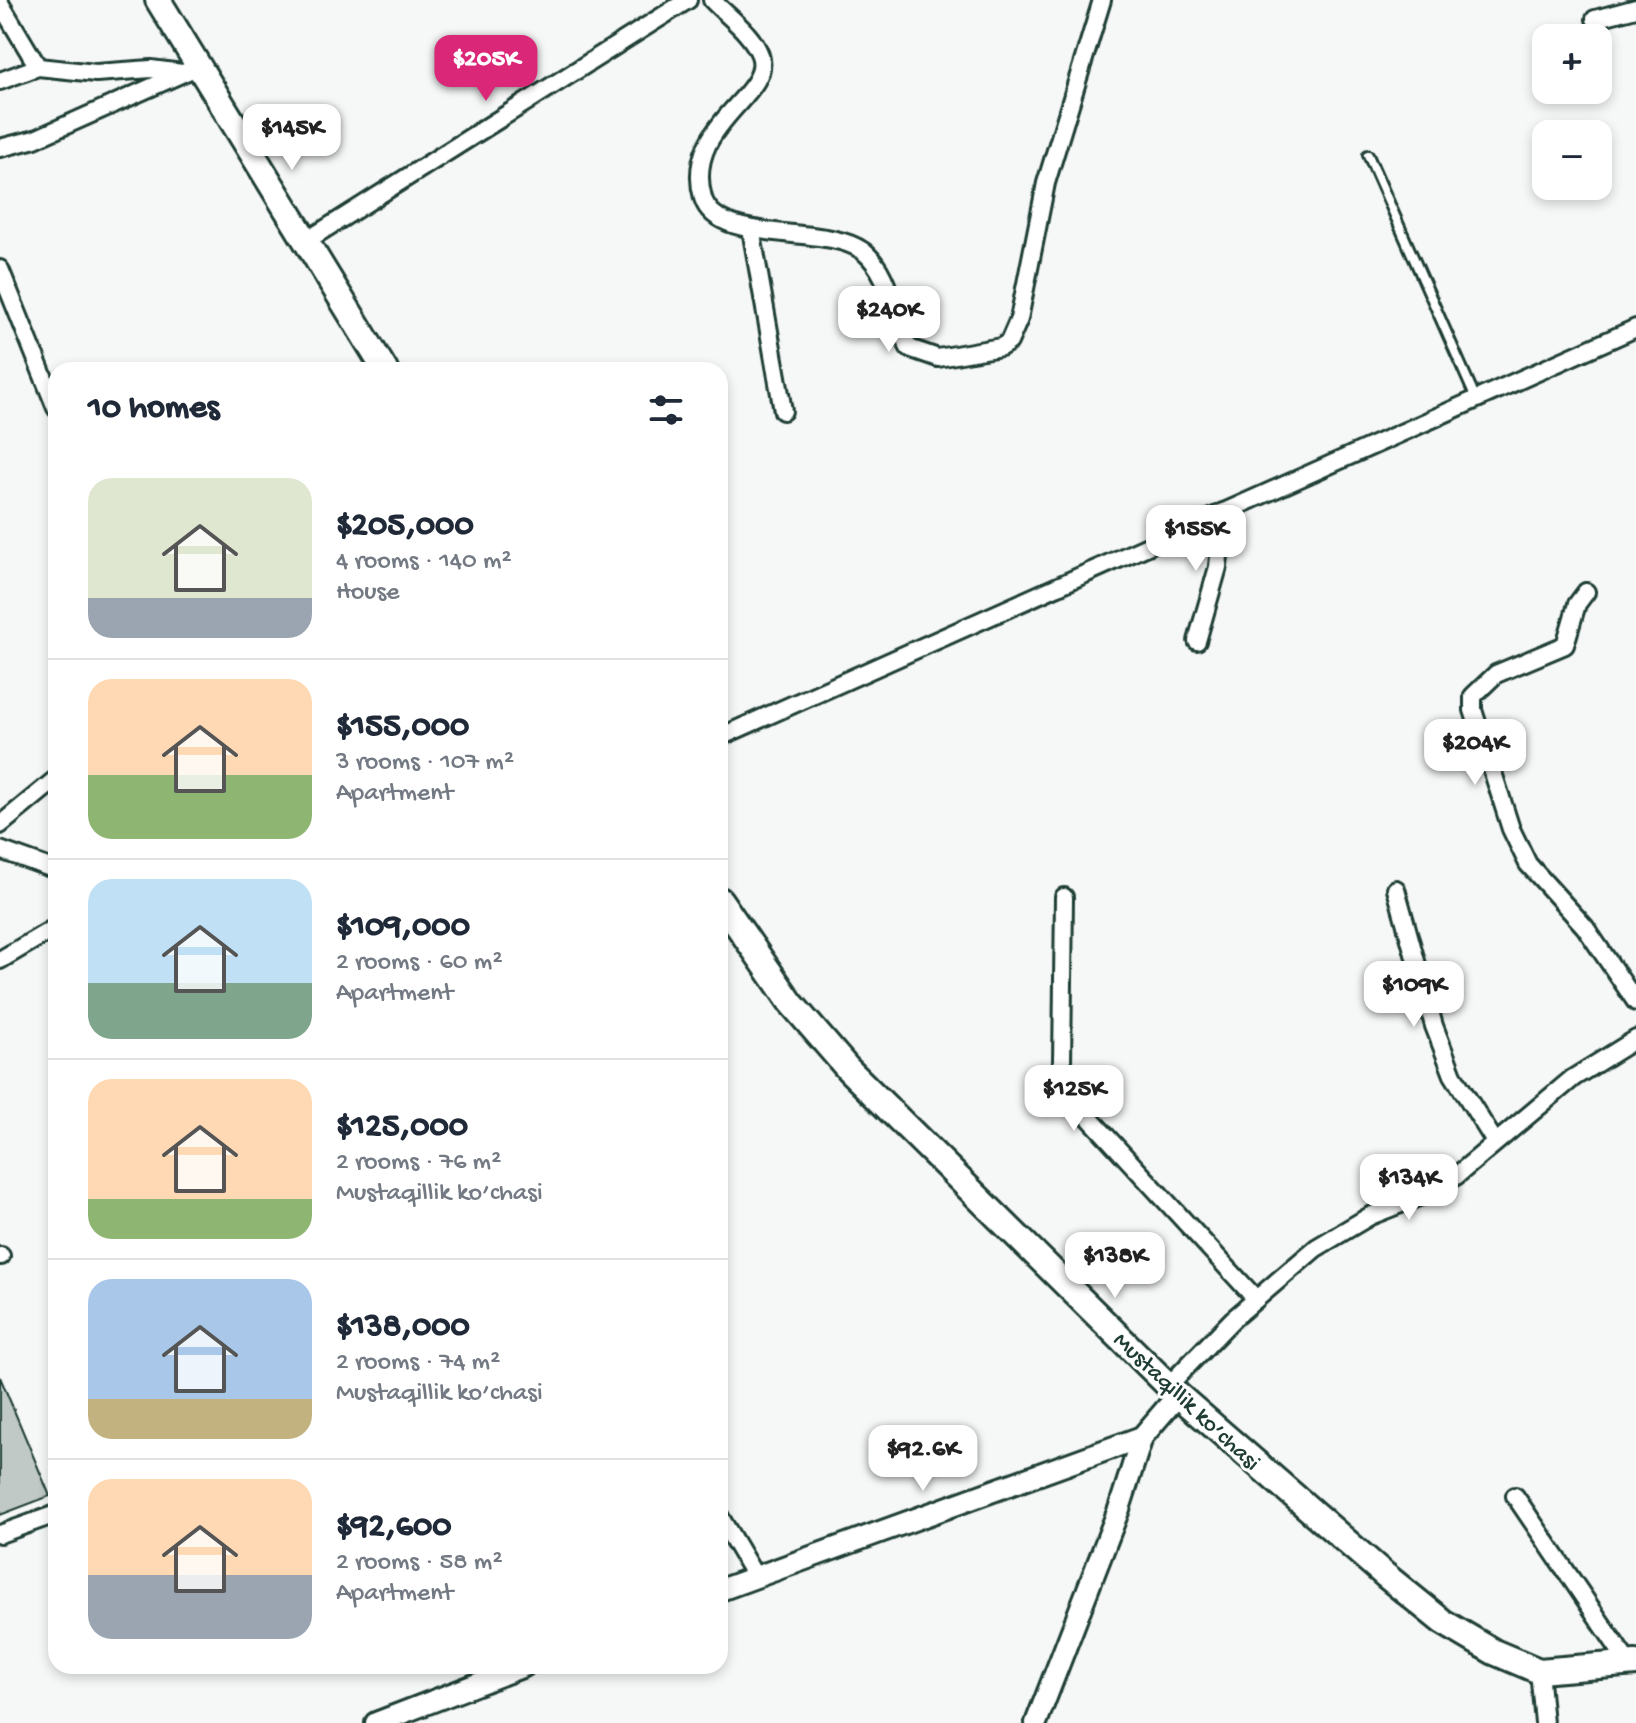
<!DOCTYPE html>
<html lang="en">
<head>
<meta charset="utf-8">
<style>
	body { margin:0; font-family:"Gochi Hand",sans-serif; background:#f2f2f3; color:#1f2937; height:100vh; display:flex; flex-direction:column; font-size:30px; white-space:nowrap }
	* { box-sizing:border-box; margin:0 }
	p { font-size:26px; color:#747a83 }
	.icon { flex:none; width:44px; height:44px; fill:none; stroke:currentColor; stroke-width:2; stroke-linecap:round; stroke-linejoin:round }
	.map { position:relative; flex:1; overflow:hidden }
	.side { position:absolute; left:48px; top:362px; width:680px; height:1312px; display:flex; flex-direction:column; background:#fff; border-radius:24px; box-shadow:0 4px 12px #0003 }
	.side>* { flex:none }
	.buttons { position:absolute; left:1532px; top:24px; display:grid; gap:16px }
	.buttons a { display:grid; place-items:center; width:80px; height:80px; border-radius:16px; background:#fff; box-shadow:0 4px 12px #0003; font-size:40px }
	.price { position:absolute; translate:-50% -68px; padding:0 18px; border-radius:16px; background:#fff; color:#222; font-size:26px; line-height:52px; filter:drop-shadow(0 2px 4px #0008) }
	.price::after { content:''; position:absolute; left:50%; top:48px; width:24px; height:18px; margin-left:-12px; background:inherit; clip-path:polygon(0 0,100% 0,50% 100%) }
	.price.on { background:#db2777; color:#fff }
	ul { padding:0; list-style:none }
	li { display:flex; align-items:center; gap:24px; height:200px; padding:0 40px }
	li+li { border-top:2px solid #e0e1e3 }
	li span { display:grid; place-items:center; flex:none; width:224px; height:160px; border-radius:24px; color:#555 }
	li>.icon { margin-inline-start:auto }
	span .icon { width:96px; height:96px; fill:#fffc; stroke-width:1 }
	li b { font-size:34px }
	h2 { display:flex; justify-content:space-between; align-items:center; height:96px; padding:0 40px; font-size:34px }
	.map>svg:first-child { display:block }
	.building { fill:#c0c9c6; stroke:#1f3d34; stroke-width:2 }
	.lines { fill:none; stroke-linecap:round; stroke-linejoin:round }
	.service-casing { stroke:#1f3d34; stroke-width:14 }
	.minor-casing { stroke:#1f3d34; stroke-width:22 }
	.tertiary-casing { stroke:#1f3d34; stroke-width:26 }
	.secondary-casing { stroke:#1f3d34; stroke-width:30 }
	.service { stroke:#fff; stroke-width:8 }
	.minor { stroke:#fff; stroke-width:16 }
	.tertiary { stroke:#fff; stroke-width:20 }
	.secondary { stroke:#fff; stroke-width:24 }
	.labels { text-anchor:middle; stroke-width:6; stroke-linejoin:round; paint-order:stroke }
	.street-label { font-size:24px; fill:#1f3d34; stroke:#fff }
</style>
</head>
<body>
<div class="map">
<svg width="1636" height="1723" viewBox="0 0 1636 1723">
	<rect width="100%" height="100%" fill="#f6f7f7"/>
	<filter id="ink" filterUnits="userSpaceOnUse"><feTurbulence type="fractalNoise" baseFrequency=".0125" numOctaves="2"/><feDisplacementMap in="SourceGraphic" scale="16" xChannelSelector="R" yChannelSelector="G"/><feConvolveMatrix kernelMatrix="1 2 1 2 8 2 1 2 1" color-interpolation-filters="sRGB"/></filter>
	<g filter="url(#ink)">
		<polygon class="building" points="0,1377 50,1496 0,1515"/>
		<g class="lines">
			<defs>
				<polyline id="service" points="1368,155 1476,399"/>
				<g id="minor">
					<path d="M712,0c15,16 40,33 48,55 14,41 -78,69 -57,143 14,48 122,25 160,53 28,22 30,67 46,97l29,10 63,-11 8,-5 10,-23 27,-136 56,-183"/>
					<polyline points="0,3 38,67"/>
					<polyline points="1595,19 1636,8"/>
					<polyline points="0,81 38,67 96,73 151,69 182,73"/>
					<polyline points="0,148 35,139 199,66"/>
					<polyline points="751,229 783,411"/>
					<polyline points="306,241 688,0"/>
					<polyline points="0,269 56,408"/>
					<polyline points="1586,592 1577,604 1565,645 1496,674 1473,696 1473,710 1511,829 1528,864 1585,927 1636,1002"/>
					<polyline points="1197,641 1218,567 1223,512"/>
					<polyline points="720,737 1636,328"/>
					<polyline points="0,825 56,779"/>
					<polyline points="0,850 56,870"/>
					<polyline points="1396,889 1434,1026 1453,1075 1495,1142"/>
					<polyline points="1064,897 1062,1065 1065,1087 1073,1100 1256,1299"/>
					<polyline points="0,960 56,927"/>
					<polyline points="0,1256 1,1256"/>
					<polyline points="1168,1386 1233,1319 1316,1248 1370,1216 1421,1196 1456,1176 1573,1078 1636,1039"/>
					<polyline points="1515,1496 1629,1664"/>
					<polyline points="720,1517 755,1576"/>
					<polyline points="0,1534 56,1514"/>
					<polyline points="1539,1671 1544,1723"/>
				</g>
				<g id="tertiary">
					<polyline points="720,1590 1142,1437"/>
					<polyline points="376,1723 524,1666"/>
					<polyline points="1036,1723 1119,1509 1142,1437 1178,1395"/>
				</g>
				<g id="secondary">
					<polyline points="158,0 385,370"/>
					<polyline points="720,900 791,1003 848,1069 1178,1395 1385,1575 1443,1622 1494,1652 1539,1671 1636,1663"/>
				</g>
			</defs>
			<use href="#service" class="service-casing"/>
			<use href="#minor" class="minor-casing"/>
			<use href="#tertiary" class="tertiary-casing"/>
			<use href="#secondary" class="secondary-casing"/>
			<use href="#service" class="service"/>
			<use href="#minor" class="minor"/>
			<use href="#tertiary" class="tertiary"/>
			<use href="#secondary" class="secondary"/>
		</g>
	</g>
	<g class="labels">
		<g class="street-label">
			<text transform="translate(1188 1400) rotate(43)" y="8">Mustaqillik ko’chasi</text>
		</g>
	</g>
</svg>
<div class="buttons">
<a>+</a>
<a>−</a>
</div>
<b class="price on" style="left:486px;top:103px">$205K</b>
<b class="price" style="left:292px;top:172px">$145K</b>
<b class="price" style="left:889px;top:354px">$240K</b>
<b class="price" style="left:1196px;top:573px">$155K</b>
<b class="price" style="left:1475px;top:787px">$204K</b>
<b class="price" style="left:1414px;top:1029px">$109K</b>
<b class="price" style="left:1074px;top:1133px">$125K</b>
<b class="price" style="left:1409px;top:1222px">$134K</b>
<b class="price" style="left:1115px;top:1300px">$138K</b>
<b class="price" style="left:923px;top:1493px">$92.6K</b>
<section class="side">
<h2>10 homes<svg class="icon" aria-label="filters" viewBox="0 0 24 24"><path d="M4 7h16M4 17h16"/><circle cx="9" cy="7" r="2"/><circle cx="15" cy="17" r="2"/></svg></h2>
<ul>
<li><span style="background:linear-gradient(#dfe7d0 75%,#9aa5b1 0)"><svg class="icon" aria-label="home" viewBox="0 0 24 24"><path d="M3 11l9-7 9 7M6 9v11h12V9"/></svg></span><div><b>$205,000</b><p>4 rooms · 140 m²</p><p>House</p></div></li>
<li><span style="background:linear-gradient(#ffd9b3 60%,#8fb573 0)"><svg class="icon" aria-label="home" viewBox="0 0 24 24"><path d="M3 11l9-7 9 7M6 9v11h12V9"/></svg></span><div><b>$155,000</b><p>3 rooms · 107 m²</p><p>Apartment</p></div></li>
<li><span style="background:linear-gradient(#bfe0f5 65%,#7fa58c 0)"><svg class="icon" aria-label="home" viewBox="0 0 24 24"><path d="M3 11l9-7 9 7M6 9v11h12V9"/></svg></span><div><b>$109,000</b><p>2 rooms · 60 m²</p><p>Apartment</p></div></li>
<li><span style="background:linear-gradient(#ffd9b3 75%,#8fb573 0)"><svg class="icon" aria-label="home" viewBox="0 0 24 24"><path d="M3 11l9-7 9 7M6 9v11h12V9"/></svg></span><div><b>$125,000</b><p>2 rooms · 76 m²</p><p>Mustaqillik ko’chasi</p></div></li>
<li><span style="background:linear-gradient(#a9c7e8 75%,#c2b280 0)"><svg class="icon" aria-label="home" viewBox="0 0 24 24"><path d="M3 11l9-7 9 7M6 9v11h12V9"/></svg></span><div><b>$138,000</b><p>2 rooms · 74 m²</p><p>Mustaqillik ko’chasi</p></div></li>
<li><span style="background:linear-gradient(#ffd9b3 60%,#9aa5b1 0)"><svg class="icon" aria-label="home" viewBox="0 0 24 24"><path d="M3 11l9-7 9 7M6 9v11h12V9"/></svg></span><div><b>$92,600</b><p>2 rooms · 58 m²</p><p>Apartment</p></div></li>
</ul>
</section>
</div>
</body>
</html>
